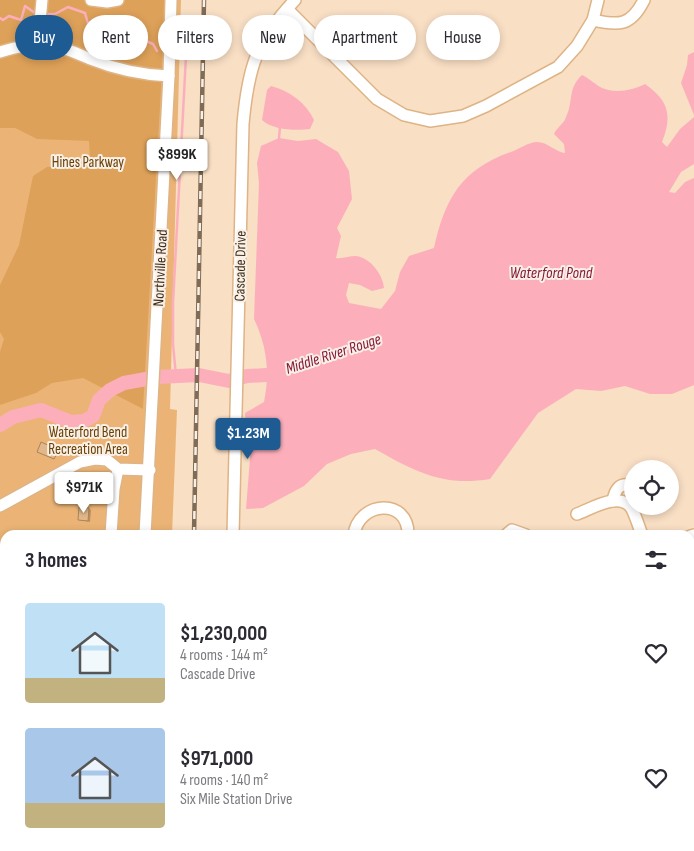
<!DOCTYPE html>
<html lang="en">
<head>
<meta charset="utf-8">
<style>
	body { margin:0; font-family:"Sofia Sans Condensed",sans-serif; background:#f7f7f7; color:#2b2b33; height:100vh; display:flex; flex-direction:column; font-size:19px; white-space:nowrap }
	* { box-sizing:border-box; margin:0 }
	p { font-size:16px; color:#7c7c81 }
	.icon { flex:none; width:28px; height:28px; fill:none; stroke:currentColor; stroke-width:2; stroke-linecap:round; stroke-linejoin:round }
	.map { position:relative; flex:1; overflow:hidden }
	.sheet { position:absolute; left:0px; top:530px; width:695px; height:321px; display:flex; flex-direction:column; background:#fff; border-radius:15px 15px 0 0; box-shadow:0 2px 8px #0003 }
	.sheet>* { flex:none }
	.banner { position:absolute; left:15px; top:15px; width:665px; height:45px; display:flex; gap:10px }
	.tools { position:absolute; left:624px; top:460px; display:grid; gap:10px }
	.tools a { display:grid; place-items:center; width:55px; height:55px; border-radius:50%; background:#fff; box-shadow:0 2px 8px #0003; font-size:25px }
	.price { position:absolute; translate:-50% -42px; padding:0 11px; border-radius:5px; background:#fff; color:#222; font-size:16px; line-height:32px; filter:drop-shadow(0 1px 2px #0008) }
	.price::after { content:''; position:absolute; left:50%; top:30px; width:15px; height:11px; margin-left:-8px; background:inherit; clip-path:polygon(0 0,100% 0,50% 100%) }
	.price.current { background:#1e5b92; color:#fff }
	ul { padding:0; list-style:none }
	li { display:flex; align-items:center; gap:15px; height:125px; padding:0 25px }
	li span { display:grid; place-items:center; flex:none; width:140px; height:100px; border-radius:5px; color:#555 }
	li>.icon { margin-inline-start:auto }
	span .icon { width:60px; height:60px; fill:#fffc; stroke-width:1 }
	li b { font-size:21px }
	h2 { display:flex; justify-content:space-between; align-items:center; height:60px; padding:0 25px; font-size:21px }
	.pill { padding:0 18px; border-radius:22px; background:#fff; box-shadow:0 2px 8px #0003; font-size:18px; line-height:45px }
	.pill.current { background:#1e5b92; color:#fff }
	.map>svg:first-child { display:block }
	.built { fill:#fdcd98 }
	.green { fill:#ebb476 }
	.forest { fill:#dea159 }
	.water { fill:#fcafbb }
	.shadow { fill:#0003 }
	.lines { fill:none; stroke-linecap:round; stroke-linejoin:round }
	.stream { stroke:#fcafbb; stroke-width:2.5 }
	.river { stroke:#fcafbb; stroke-width:14 }
	.building { fill:#e2b88a; stroke:#ab8458 }
	.minor-casing { stroke:#deb486; stroke-width:14 }
	.minor { stroke:#fff; stroke-width:11 }
	.rail-casing { stroke:#806c56; stroke-width:4.5 }
	.rail { stroke:#f9f0e7; stroke-width:2.5; stroke-dasharray:8; stroke-linecap:butt }
	.labels { text-anchor:middle; stroke-width:4; stroke-linejoin:round; paint-order:stroke }
	.park-label { font-size:15px; fill:#694106; stroke:#f9f0e7 }
	.street-label { font-size:15px; fill:#3f2e1b; stroke:#f9f0e7 }
	.water-label { font-size:16px; font-style:italic; fill:#86193a; stroke:#f9f0e7 }
</style>
</head>
<body>
<div class="map">
<svg width="694" height="851" viewBox="0 0 694 851">
	<rect width="100%" height="100%" fill="#f9dfc4"/>
	<polygon class="built" points="16,846 166,846 166,851 14,851"/>
	<polygon class="green" points="0,0 181,0 170,409 177,410 172,535 5,535 5,846 15,846 14,851 0,851"/>
	<polygon class="forest" points="0,0 166,0 143,409 83,378 52,383 36,393 0,405 0,352 4,339 0,332 0,285 19,245 33,176 47,167 70,164 90,158 89,141 37,139 15,128 0,128"/>
	<g class="water">
		<polygon points="694,52 694,115 681,83 687,65 688,55"/>
		<path d="M582,75c8,4 14,10 20,13 14,6 31,2 43,-4 23,16 28,31 17,58l5,5 13,-18 14,-12v47l-13,8 -12,20 6,1 10,-11 9,-4v207l-22,9h-22l-25,-8 -24,5 -25,-2 -38,24 -48,66c-47,8 -76,-8 -115,-30l-24,5 -24,10 -23,22 -41,22 -17,1 6,-76 -6,-9 -1,-11 19,-11c6,-29 3,-56 -10,-83l5,-136 -2,-20 4,-17 18,-8 19,3 18,-2 22,13 11,19 3,28 -15,29 4,8 -5,22c7,1 13,-2 20,-2 15,2 27,19 28,32l-12,3 -12,-6 -11,-2 -3,12 3,8 32,6 14,-18 5,-19 9,-16 25,-8c11,-50 28,-79 77,-96 8,-3 18,-10 26,-10 11,0 18,10 28,11l-1,-9 -10,-10c3,-7 10,-10 12,-17 8,-16 1,-28 16,-42z"/>
		<path d="M271,86c19,5 35,17 43,34l-4,9c-13,2 -38,1 -48,-9l5,-30z"/>
	</g>
	<g class="shadow">
		<polygon points="89,509 91,510 90,522 80,520"/>
		<polygon points="690,563 694,568 694,574 690,577"/>
	</g>
	<g class="lines">
		<g class="stream">
			<polyline points="45,14 55,14 68,7 85,13 89,27 93,32 108,30 126,43 139,38 153,44 157,51"/>
			<polyline points="0,18 3,20 9,16 21,20 25,6 35,13"/>
			<polyline points="279,138 280,127"/>
			<polyline points="176,376 173,344 173,303 186,56 182,53"/>
		</g>
		<polyline class="river" points="0,425 13,417 41,410 71,422 84,421 93,416 99,400 110,390 124,383 157,377 199,375 229,381 247,376 267,375"/>
	</g>
	<g class="building">
		<polygon points="41,442 59,450 54,459 37,452"/>
		<polygon points="79,507 89,508 88,521 78,520"/>
		<polygon points="690,564 694,569 690,574"/>
		<polygon points="694,584 694,601 690,596 690,587"/>
		<polygon points="690,648 694,650 694,664 690,662"/>
	</g>
	<g class="lines">
		<defs>
			<g id="minor">
				<polyline points="91,0 107,2 118,0"/>
				<polyline points="287,9 377,99 404,115 430,121 463,116 486,106 558,67 577,46 593,20 598,0"/>
				<path d="M593,20c26,6 38,6 51,-20"/>
				<polyline points="38,44 42,0"/>
				<path d="M0,52c16,-5 33,-9 50,-7 14,2 26,8 40,14 25,10 53,16 79,17"/>
				<path d="M613,501c2,-12 7,-19 19,-15"/>
				<polyline points="0,506 80,462 95,459 107,460 118,469 150,470"/>
				<path d="M577,514c14,-5 44,-24 55,-5 4,8 7,18 10,26"/>
				<polyline points="111,535 114,489 118,469"/>
				<polyline points="145,535 169,76 171,0"/>
				<path d="M233,535l10,-411c5,-56 13,-83 52,-124"/>
				<path d="M354,535c4,-34 55,-38 54,0"/>
				<polyline points="506,535 512,530 526,535"/>
				<polyline points="690,536 694,535"/>
				<polyline points="690,626 694,629"/>
				<polyline points="0,632 5,636"/>
				<polyline points="0,693 5,693"/>
				<polyline points="413,846 433,851"/>
				<polyline points="637,846 644,851"/>
				<polyline points="64,851 84,851"/>
				<polyline points="100,851 102,846"/>
				<polyline points="147,851 148,846"/>
				<polyline points="403,851 404,846"/>
				<polyline points="520,851 530,849 534,851"/>
			</g>
		</defs>
		<use href="#minor" class="minor-casing"/>
		<use href="#minor" class="minor"/>
		<defs>
			<g id="rail">
				<polyline points="194,535 204,0"/>
				<polyline points="175,851 175,846"/>
			</g>
		</defs>
		<use href="#rail" class="rail-casing"/>
		<use href="#rail" class="rail"/>
	</g>
	<g class="labels">
		<g class="park-label">
			<text x="88" y="167">Hines Parkway</text>
			<text x="88" y="437">Waterford Bend<tspan x="88" dy="17">Recreation Area</tspan></text>
		</g>
		<g class="street-label">
			<text transform="translate(240 266) rotate(-89)" y="5">Cascade Drive</text>
			<text transform="translate(160 268) rotate(-87)" y="5">Northville Road</text>
		</g>
		<g class="water-label">
			<text x="551" y="278">Waterford Pond</text>
			<text transform="translate(333 353) rotate(-18)" y="6">Middle River Rouge</text>
		</g>
	</g>
</svg>
<div class="tools">
<a><svg class="icon" aria-label="locate" viewBox="0 0 24 24"><circle cx="12" cy="12" r="6"/><path d="M12 2v4M12 18v4M2 12h4M18 12h4"/></svg></a>
</div>
<b class="price" style="left:177px;top:181px">$899K</b>
<b class="price current" style="left:248px;top:460px">$1.23M</b>
<b class="price" style="left:84px;top:514px">$971K</b>
<div class="banner">
<a class="pill current">Buy</a>
<a class="pill">Rent</a>
<a class="pill">Filters</a>
<a class="pill">New</a>
<a class="pill">Apartment</a>
<a class="pill">House</a>
</div>
<section class="sheet">
<h2>3 homes<svg class="icon" aria-label="filters" viewBox="0 0 24 24"><path d="M4 7h16M4 17h16"/><circle cx="9" cy="7" r="2"/><circle cx="15" cy="17" r="2"/></svg></h2>
<ul>
<li><span style="background:linear-gradient(#bfe0f5 75%,#c2b280 0)"><svg class="icon" aria-label="home" viewBox="0 0 24 24"><path d="M3 11l9-7 9 7M6 9v11h12V9"/></svg></span><div><b>$1,230,000</b><p>4 rooms · 144 m²</p><p>Cascade Drive</p></div><svg class="icon" aria-label="heart" viewBox="0 0 24 24"><path d="M12 20l-8-8c-3-5 5-10 8-4 3-6 11-1 8 4z"/></svg></li>
<li><span style="background:linear-gradient(#a9c7e8 75%,#c2b280 0)"><svg class="icon" aria-label="home" viewBox="0 0 24 24"><path d="M3 11l9-7 9 7M6 9v11h12V9"/></svg></span><div><b>$971,000</b><p>4 rooms · 140 m²</p><p>Six Mile Station Drive</p></div><svg class="icon" aria-label="heart" viewBox="0 0 24 24"><path d="M12 20l-8-8c-3-5 5-10 8-4 3-6 11-1 8 4z"/></svg></li>
</ul>
</section>
</div>
</body>
</html>
